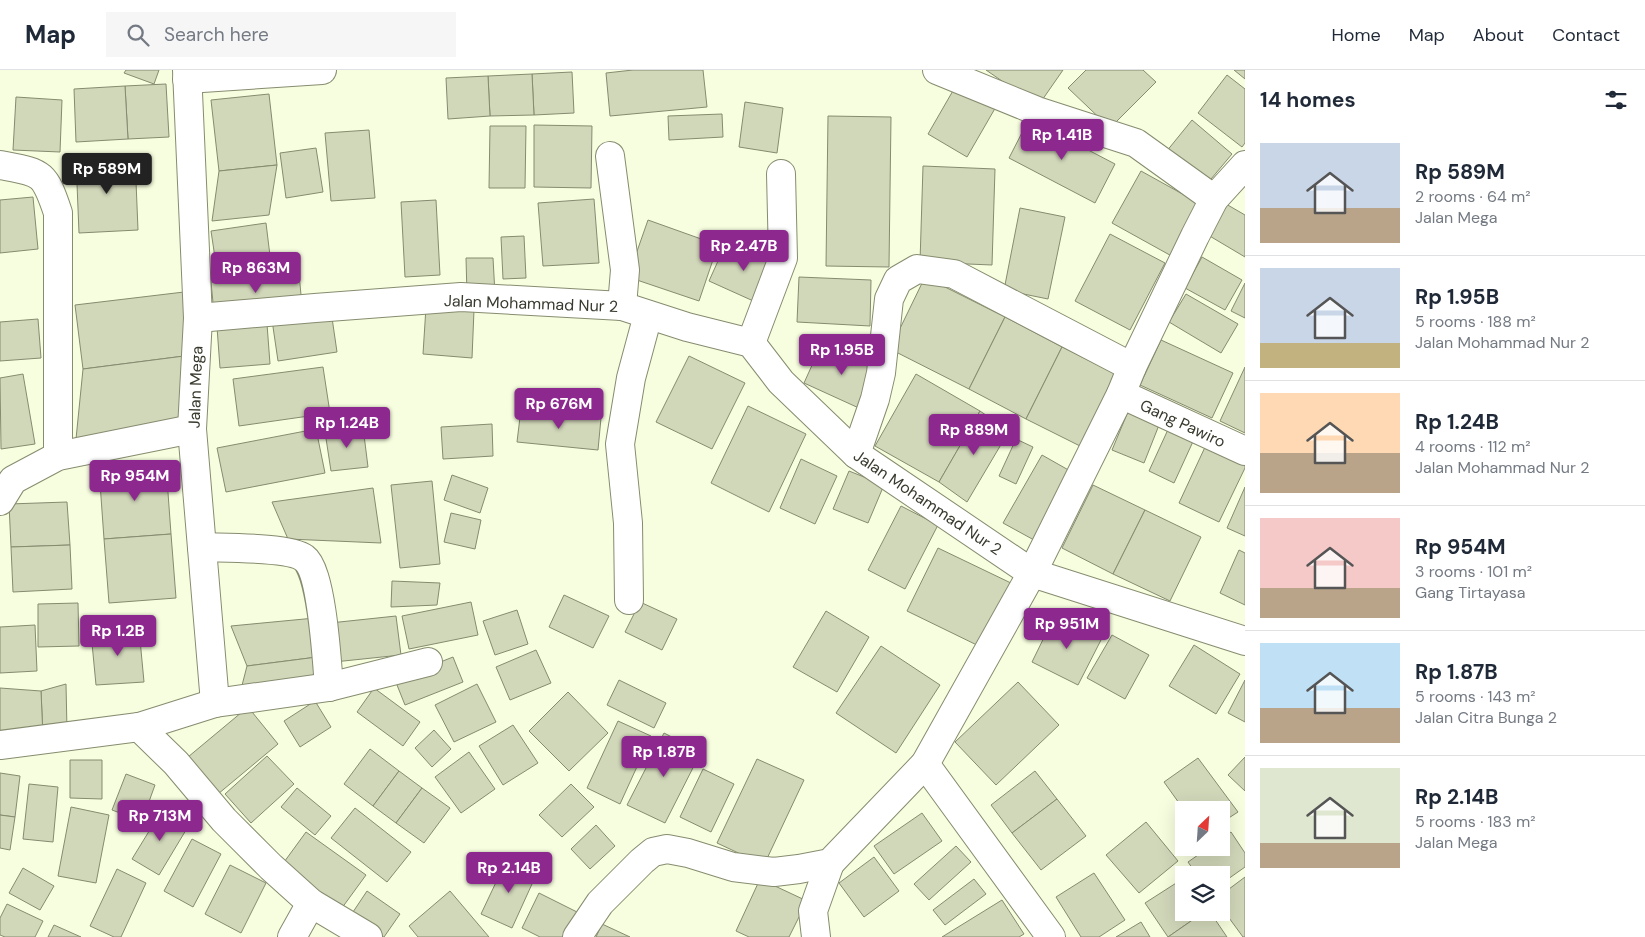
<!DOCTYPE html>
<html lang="en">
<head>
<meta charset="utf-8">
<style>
	body { margin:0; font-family:"DM Sans",sans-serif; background:#f6f6f7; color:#1f2937; height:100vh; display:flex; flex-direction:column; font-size:19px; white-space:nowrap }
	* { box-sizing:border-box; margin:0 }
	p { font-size:16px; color:#747a83 }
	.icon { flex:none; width:28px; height:28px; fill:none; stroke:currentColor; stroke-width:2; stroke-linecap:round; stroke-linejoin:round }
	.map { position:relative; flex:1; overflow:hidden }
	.sheet { display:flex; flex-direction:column; background:#fff; width:400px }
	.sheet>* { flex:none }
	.needle { width:32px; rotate:25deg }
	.fabs { position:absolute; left:1175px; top:731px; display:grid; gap:10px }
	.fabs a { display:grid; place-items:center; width:55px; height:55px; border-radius:0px; background:#fff; box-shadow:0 5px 20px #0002; font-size:25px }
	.price { position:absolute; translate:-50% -42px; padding:0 11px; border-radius:5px; background:#8d288f; color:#fff; font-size:16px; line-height:32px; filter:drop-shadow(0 1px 2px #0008) }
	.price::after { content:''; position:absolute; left:50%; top:30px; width:15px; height:11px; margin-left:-8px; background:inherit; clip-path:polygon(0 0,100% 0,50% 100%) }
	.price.on { background:#222; color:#fff }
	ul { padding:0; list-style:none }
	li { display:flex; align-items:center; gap:15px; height:125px; padding:0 15px }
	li+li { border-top:1px solid #e0e1e3 }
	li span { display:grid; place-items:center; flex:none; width:140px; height:100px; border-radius:0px; color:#555 }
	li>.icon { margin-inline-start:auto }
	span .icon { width:60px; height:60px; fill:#fffc; stroke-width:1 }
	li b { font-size:21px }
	h2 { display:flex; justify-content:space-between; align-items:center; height:60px; padding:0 15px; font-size:21px }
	header { display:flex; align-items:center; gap:30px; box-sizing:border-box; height:70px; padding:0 25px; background:#fff; border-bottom:1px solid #e0e1e3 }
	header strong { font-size:24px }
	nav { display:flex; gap:28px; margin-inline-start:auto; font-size:18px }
	.search { width:350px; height:45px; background:#f6f6f7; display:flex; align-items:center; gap:12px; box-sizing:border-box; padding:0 18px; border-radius:0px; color:#747a83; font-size:19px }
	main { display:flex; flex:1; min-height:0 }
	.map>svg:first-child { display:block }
	.building { fill:#d1d7b9; stroke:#858b6f }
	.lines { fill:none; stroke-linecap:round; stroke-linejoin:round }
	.street-casing { stroke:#868c6f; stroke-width:30 }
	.street { stroke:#fff; stroke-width:28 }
	.labels { text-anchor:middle; stroke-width:4; stroke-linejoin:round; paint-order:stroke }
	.street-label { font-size:16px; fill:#373a2d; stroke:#fff }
</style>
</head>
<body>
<header>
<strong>Map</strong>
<div class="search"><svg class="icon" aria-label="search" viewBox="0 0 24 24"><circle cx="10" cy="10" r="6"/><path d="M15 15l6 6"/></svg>Search here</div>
<nav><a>Home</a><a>Map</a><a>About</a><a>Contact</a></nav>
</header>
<main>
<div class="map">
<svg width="1245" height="867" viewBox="0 0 1245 867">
	<rect width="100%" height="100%" fill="#f7fedf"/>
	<g class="building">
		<polygon points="126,0 159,0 154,14 124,3"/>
		<polygon points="633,0 703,0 707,37 610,46 606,3"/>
		<polygon points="986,0 1063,0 1038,36"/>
		<polygon points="1086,0 1143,0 1156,12 1110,58 1068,18"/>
		<polygon points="1234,0 1245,0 1245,9"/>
		<polygon points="572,2 574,43 534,45 532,4"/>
		<polygon points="532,4 534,45 490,46 488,6"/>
		<polygon points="1227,5 1245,19 1245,73 1242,77 1198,43"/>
		<polygon points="488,6 490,46 448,49 446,8"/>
		<polygon points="958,12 997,35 967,87 928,64"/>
		<polygon points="166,14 169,67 128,69 125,16"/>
		<polygon points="125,16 128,69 76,72 74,19"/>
		<polygon points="269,24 277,95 219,101 211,30"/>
		<polygon points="16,27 62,30 60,82 13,80"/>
		<polygon points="745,32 783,38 777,83 739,77"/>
		<polygon points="722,44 723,67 669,70 668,46"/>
		<polygon points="828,46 891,47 889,197 826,196"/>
		<polygon points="1029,49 1115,94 1095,133 1009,88"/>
		<polygon points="1192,50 1232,84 1206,115 1166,82"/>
		<polygon points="534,55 592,56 591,118 534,117"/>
		<polygon points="490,56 526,56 525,118 489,118"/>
		<polygon points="369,60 375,128 331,131 325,63"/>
		<polygon points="316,78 323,122 286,128 280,83"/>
		<polygon points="135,87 138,160 79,163 76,89"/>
		<polygon points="277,95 269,145 212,151 219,101"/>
		<polygon points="923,96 995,99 992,195 920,192"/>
		<polygon points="1141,101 1206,137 1177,189 1112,153"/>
		<polygon points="33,127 38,179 0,183 0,130"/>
		<polygon points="594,129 599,193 543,196 538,133"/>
		<polygon points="436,130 440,205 405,207 401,132"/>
		<polygon points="1226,134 1245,145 1245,187 1208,165"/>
		<polygon points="1020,138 1065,147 1048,229 1004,220"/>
		<polygon points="648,150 718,175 699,231 628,207"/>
		<polygon points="266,153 271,194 217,201 211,161"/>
		<polygon points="1110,164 1165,193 1130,260 1075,231"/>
		<polygon points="524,166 526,208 503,209 501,167"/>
		<polygon points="727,171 778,194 760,234 709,211"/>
		<polygon points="1202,187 1242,210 1225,240 1185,218"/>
		<polygon points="466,188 493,188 495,224 467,225"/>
		<polygon points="299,204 302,235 214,243 211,212"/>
		<polygon points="799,207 871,210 870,256 797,252"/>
		<polygon points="925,207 1005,247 969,319 890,279"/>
		<polygon points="1245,213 1245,248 1231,241"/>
		<polygon points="184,222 192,285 83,299 75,235"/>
		<polygon points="1186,224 1238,254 1221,283 1169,252"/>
		<polygon points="426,237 474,240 472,288 423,284"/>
		<polygon points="331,241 337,282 278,291 272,250"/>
		<polygon points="1005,247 1062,277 1026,349 969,319"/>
		<polygon points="38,249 41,288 0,291 0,252"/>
		<polygon points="267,254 270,294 220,298 217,257"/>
		<polygon points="1161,270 1233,303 1212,348 1140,315"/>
		<polygon points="822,273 880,298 861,339 804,313"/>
		<polygon points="1062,277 1122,307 1086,379 1026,349"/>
		<polygon points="192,285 186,356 76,369 83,299"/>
		<polygon points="689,286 745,313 712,379 656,352"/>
		<polygon points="323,297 330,343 239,356 233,309"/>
		<polygon points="1245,297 1245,363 1220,351"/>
		<polygon points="23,304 35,374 1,379 0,308"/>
		<polygon points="916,304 980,341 939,412 875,376"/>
		<polygon points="1132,332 1163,345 1144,393 1112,380"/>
		<polygon points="748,336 806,364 769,442 711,413"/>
		<polygon points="521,339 601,348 598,380 517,372"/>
		<polygon points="980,341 1009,361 967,432 939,412"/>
		<polygon points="1171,353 1196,365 1174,413 1149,401"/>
		<polygon points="492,354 493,386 443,389 441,357"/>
		<polygon points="363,357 368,397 331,401 325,362"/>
		<polygon points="316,359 325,403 226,422 217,378"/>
		<polygon points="1016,369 1033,377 1016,414 999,406"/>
		<polygon points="1206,375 1245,394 1245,398 1219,452 1179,433"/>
		<polygon points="1042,385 1072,402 1034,470 1003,453"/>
		<polygon points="801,389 837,406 815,454 780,438"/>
		<polygon points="166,395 171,464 104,469 99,399"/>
		<polygon points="849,401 884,415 868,453 833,439"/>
		<polygon points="452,405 488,418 480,443 444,430"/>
		<polygon points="432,411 440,494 400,498 391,415"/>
		<polygon points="1093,415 1145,440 1113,504 1062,478"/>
		<polygon points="1245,417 1245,466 1227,458"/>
		<polygon points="373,418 381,473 288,469 272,432"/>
		<polygon points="67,432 70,475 11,477 9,434"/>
		<polygon points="901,436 938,455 905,519 868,500"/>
		<polygon points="1145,440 1201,467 1170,531 1113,504"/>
		<polygon points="451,443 481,450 475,479 444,472"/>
		<polygon points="171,464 176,528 109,533 104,469"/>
		<polygon points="70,475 72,519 13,522 11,477"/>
		<polygon points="938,478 1013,514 983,578 907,541"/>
		<polygon points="1239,480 1245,483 1245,535 1220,523"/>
		<polygon points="392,511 440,513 437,535 391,537"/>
		<polygon points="564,525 609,546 593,578 549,557"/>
		<polygon points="471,532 478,565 409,579 402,546"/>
		<polygon points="640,532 677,549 662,580 625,562"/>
		<polygon points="78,533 79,576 38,577 38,534"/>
		<polygon points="517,540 528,574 495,585 483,551"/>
		<polygon points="826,541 869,567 837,622 793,597"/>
		<polygon points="1055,545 1102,568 1078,615 1032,592"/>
		<polygon points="396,546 401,585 334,592 330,553"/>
		<polygon points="315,548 325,586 247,596 231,556"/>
		<polygon points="35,555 37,601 0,603 0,557"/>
		<polygon points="139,559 144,612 96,615 91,563"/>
		<polygon points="1112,565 1149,585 1125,629 1087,608"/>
		<polygon points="1194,575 1240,604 1216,644 1169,616"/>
		<polygon points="881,576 940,615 896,683 836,643"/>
		<polygon points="536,580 551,613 510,630 496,597"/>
		<polygon points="325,586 318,616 239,627 247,596"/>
		<polygon points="453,587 463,612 405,635 395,610"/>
		<polygon points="619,610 666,633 654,658 607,635"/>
		<polygon points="1245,610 1245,652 1228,643"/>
		<polygon points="1018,612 1059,655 996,715 955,672"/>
		<polygon points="66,614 67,660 43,667 41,621"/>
		<polygon points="477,614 496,652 454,672 435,635"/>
		<polygon points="0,618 41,621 43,667 0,664"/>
		<polygon points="374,618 420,652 403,676 357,642"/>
		<polygon points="568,622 608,663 569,701 529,661"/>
		<polygon points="315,631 331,657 300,677 284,651"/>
		<polygon points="248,637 278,674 218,724 188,687"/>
		<polygon points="618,651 651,666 620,734 587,718"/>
		<polygon points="513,655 538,693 503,715 479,676"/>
		<polygon points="434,660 451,679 432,697 415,678"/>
		<polygon points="664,663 701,682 665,753 627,735"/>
		<polygon points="370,679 399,701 373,736 344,714"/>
		<polygon points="469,682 495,719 461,743 435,707"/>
		<polygon points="267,686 294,714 251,753 225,724"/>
		<polygon points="1245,687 1245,721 1228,705"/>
		<polygon points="1198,688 1238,742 1221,753 1221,740 1184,740 1164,712"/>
		<polygon points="757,689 804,710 764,795 717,773"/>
		<polygon points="70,690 102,690 102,729 70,728"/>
		<polygon points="703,699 734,714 711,762 680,747"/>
		<polygon points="399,701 422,718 396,753 373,736"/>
		<polygon points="1035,701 1057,729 1012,763 991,735"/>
		<polygon points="0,703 20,706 15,747 0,745"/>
		<polygon points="126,704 155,715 142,751 112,740"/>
		<polygon points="29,714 58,717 53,772 23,769"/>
		<polygon points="571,714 594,737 562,767 539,745"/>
		<polygon points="297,718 331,746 315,765 281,737"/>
		<polygon points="422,718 450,738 424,773 396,753"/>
		<polygon points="1057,729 1086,766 1041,800 1012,763"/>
		<polygon points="71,737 109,745 96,813 58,806"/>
		<polygon points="355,738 411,782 387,812 331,768"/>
		<polygon points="162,740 189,755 159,805 132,789"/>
		<polygon points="922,743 942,771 894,804 874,776"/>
		<polygon points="0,745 15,747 10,780 0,778"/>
		<polygon points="1146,752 1178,791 1139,823 1106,785"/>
		<polygon points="596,755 615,776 590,799 571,779"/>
		<polygon points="306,762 366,805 339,842 279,799"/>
		<polygon points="1231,762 1245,783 1245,797 1221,814 1221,805 1197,805 1188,792 1208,778 1221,778 1221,769"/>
		<polygon points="192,769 221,784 193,837 164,821"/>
		<polygon points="956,776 971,792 929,830 914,814"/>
		<polygon points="874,787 899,821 864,847 839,813"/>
		<polygon points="507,789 537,803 512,858 481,844"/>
		<polygon points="230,795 266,813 241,863 205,844"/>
		<polygon points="23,798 54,816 40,840 9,823"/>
		<polygon points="117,799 146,813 121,867 114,867 90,856"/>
		<polygon points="1094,803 1125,850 1099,867 1081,867 1056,827"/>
		<polygon points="1245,807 1245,867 1243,867 1221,837 1221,825"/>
		<polygon points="1184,808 1184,842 1204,842 1168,867 1145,833"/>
		<polygon points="760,809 807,831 789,867 749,867 736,861"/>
		<polygon points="974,809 986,824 945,855 933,840"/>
		<polygon points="367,821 400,844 384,867 370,867 347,851"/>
		<polygon points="450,821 489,867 418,867 409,856"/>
		<polygon points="539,823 581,844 569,867 540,867 522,858"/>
		<polygon points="1002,830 1024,864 1019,867 942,867"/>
		<polygon points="7,834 43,851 35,867 5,867 0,865 0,848"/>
		<polygon points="1204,842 1210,842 1227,867 1168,867"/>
		<polygon points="1141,852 1150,867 1116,867"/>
		<polygon points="602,854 630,867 596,867"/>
		<polygon points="54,855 81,867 48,867"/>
	</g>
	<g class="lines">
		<defs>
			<g id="street">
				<polyline points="187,0 198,248 192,359 215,633"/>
				<polyline points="937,0 1037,41 1136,73 1214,129"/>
				<polyline points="187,9 322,0"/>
				<polyline points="610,86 625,200 622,236"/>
				<path d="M0,95c42,8 44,6 58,48v243"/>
				<polyline points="198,248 315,238 461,227 622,236 687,257 751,273 781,312 856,384 1032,503 1245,571"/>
				<polyline points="751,273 783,188 781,104"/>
				<polyline points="1121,324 1245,381"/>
				<polyline points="856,384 875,329 881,303 889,229 898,210 917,199 954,204 1132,297"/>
				<polyline points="0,431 13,410 58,386 192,359"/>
				<path d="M202,477c21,1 88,0 102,11 18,13 23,105 25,129"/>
				<polyline points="629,530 628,453 620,374 631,308 648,245"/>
				<polyline points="139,657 176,693 224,750 271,797 311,833 368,867"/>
				<polyline points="0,675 139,657 215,633 329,617 428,592"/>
				<polyline points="925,694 1051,867"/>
				<polyline points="292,867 311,833"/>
				<polyline points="577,867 600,833 642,791 653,782 667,779 688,783 733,797 774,802 799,799 830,793 925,694 1032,503 1121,324 1132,297 1195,166 1214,129 1245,95"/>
				<polyline points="816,867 813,841 830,793"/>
			</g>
		</defs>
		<use href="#street" class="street-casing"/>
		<use href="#street" class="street"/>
	</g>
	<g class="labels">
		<g class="street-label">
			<text transform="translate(531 233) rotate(2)" y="6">Jalan Mohammad Nur 2</text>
			<text transform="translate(195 317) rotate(-88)" y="6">Jalan Mega</text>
			<text transform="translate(1183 353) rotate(25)" y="6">Gang Pawiro</text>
			<text transform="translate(928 432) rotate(34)" y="6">Jalan Mohammad Nur 2</text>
		</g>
	</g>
</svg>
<div class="fabs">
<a><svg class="needle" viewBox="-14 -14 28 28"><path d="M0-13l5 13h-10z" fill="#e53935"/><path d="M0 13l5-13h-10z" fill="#747a83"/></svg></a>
<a><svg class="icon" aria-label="layers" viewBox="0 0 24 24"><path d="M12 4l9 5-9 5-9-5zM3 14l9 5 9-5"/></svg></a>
</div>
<b class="price" style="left:1062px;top:91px">Rp 1.41B</b>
<b class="price on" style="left:107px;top:125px">Rp 589M</b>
<b class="price" style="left:744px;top:202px">Rp 2.47B</b>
<b class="price" style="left:256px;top:224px">Rp 863M</b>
<b class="price" style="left:842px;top:306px">Rp 1.95B</b>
<b class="price" style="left:559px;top:360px">Rp 676M</b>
<b class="price" style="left:347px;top:379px">Rp 1.24B</b>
<b class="price" style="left:974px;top:386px">Rp 889M</b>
<b class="price" style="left:135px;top:432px">Rp 954M</b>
<b class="price" style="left:1067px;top:580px">Rp 951M</b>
<b class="price" style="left:118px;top:587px">Rp 1.2B</b>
<b class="price" style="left:664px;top:708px">Rp 1.87B</b>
<b class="price" style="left:160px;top:772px">Rp 713M</b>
<b class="price" style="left:509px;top:824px">Rp 2.14B</b>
</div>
<section class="sheet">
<h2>14 homes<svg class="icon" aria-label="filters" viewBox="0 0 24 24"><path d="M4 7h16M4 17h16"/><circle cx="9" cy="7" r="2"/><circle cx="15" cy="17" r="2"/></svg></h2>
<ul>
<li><span style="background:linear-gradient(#c9d6e8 65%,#b9a48a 0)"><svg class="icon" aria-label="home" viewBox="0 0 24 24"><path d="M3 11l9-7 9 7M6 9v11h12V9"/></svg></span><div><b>Rp 589M</b><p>2 rooms · 64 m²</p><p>Jalan Mega</p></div></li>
<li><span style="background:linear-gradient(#c9d6e8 75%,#c2b280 0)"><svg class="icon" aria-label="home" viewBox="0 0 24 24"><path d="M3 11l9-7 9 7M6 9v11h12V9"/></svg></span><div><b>Rp 1.95B</b><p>5 rooms · 188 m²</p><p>Jalan Mohammad Nur 2</p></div></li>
<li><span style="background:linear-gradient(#ffd9b3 60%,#b9a48a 0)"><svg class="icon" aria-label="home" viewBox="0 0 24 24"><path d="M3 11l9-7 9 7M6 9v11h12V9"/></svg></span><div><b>Rp 1.24B</b><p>4 rooms · 112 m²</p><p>Jalan Mohammad Nur 2</p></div></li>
<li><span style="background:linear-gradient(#f6c9c9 70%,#b9a48a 0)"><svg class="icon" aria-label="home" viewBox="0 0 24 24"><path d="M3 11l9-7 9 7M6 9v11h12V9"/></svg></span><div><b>Rp 954M</b><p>3 rooms · 101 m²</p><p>Gang Tirtayasa</p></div></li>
<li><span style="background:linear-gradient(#bfe0f5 65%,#b9a48a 0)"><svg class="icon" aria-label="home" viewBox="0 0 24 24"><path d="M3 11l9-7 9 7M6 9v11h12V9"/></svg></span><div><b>Rp 1.87B</b><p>5 rooms · 143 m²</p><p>Jalan Citra Bunga 2</p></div></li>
<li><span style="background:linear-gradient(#dfe7d0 75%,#b9a48a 0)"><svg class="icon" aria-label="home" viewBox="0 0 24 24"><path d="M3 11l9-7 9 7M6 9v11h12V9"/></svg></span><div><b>Rp 2.14B</b><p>5 rooms · 183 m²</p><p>Jalan Mega</p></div></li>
</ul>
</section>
</main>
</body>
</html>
